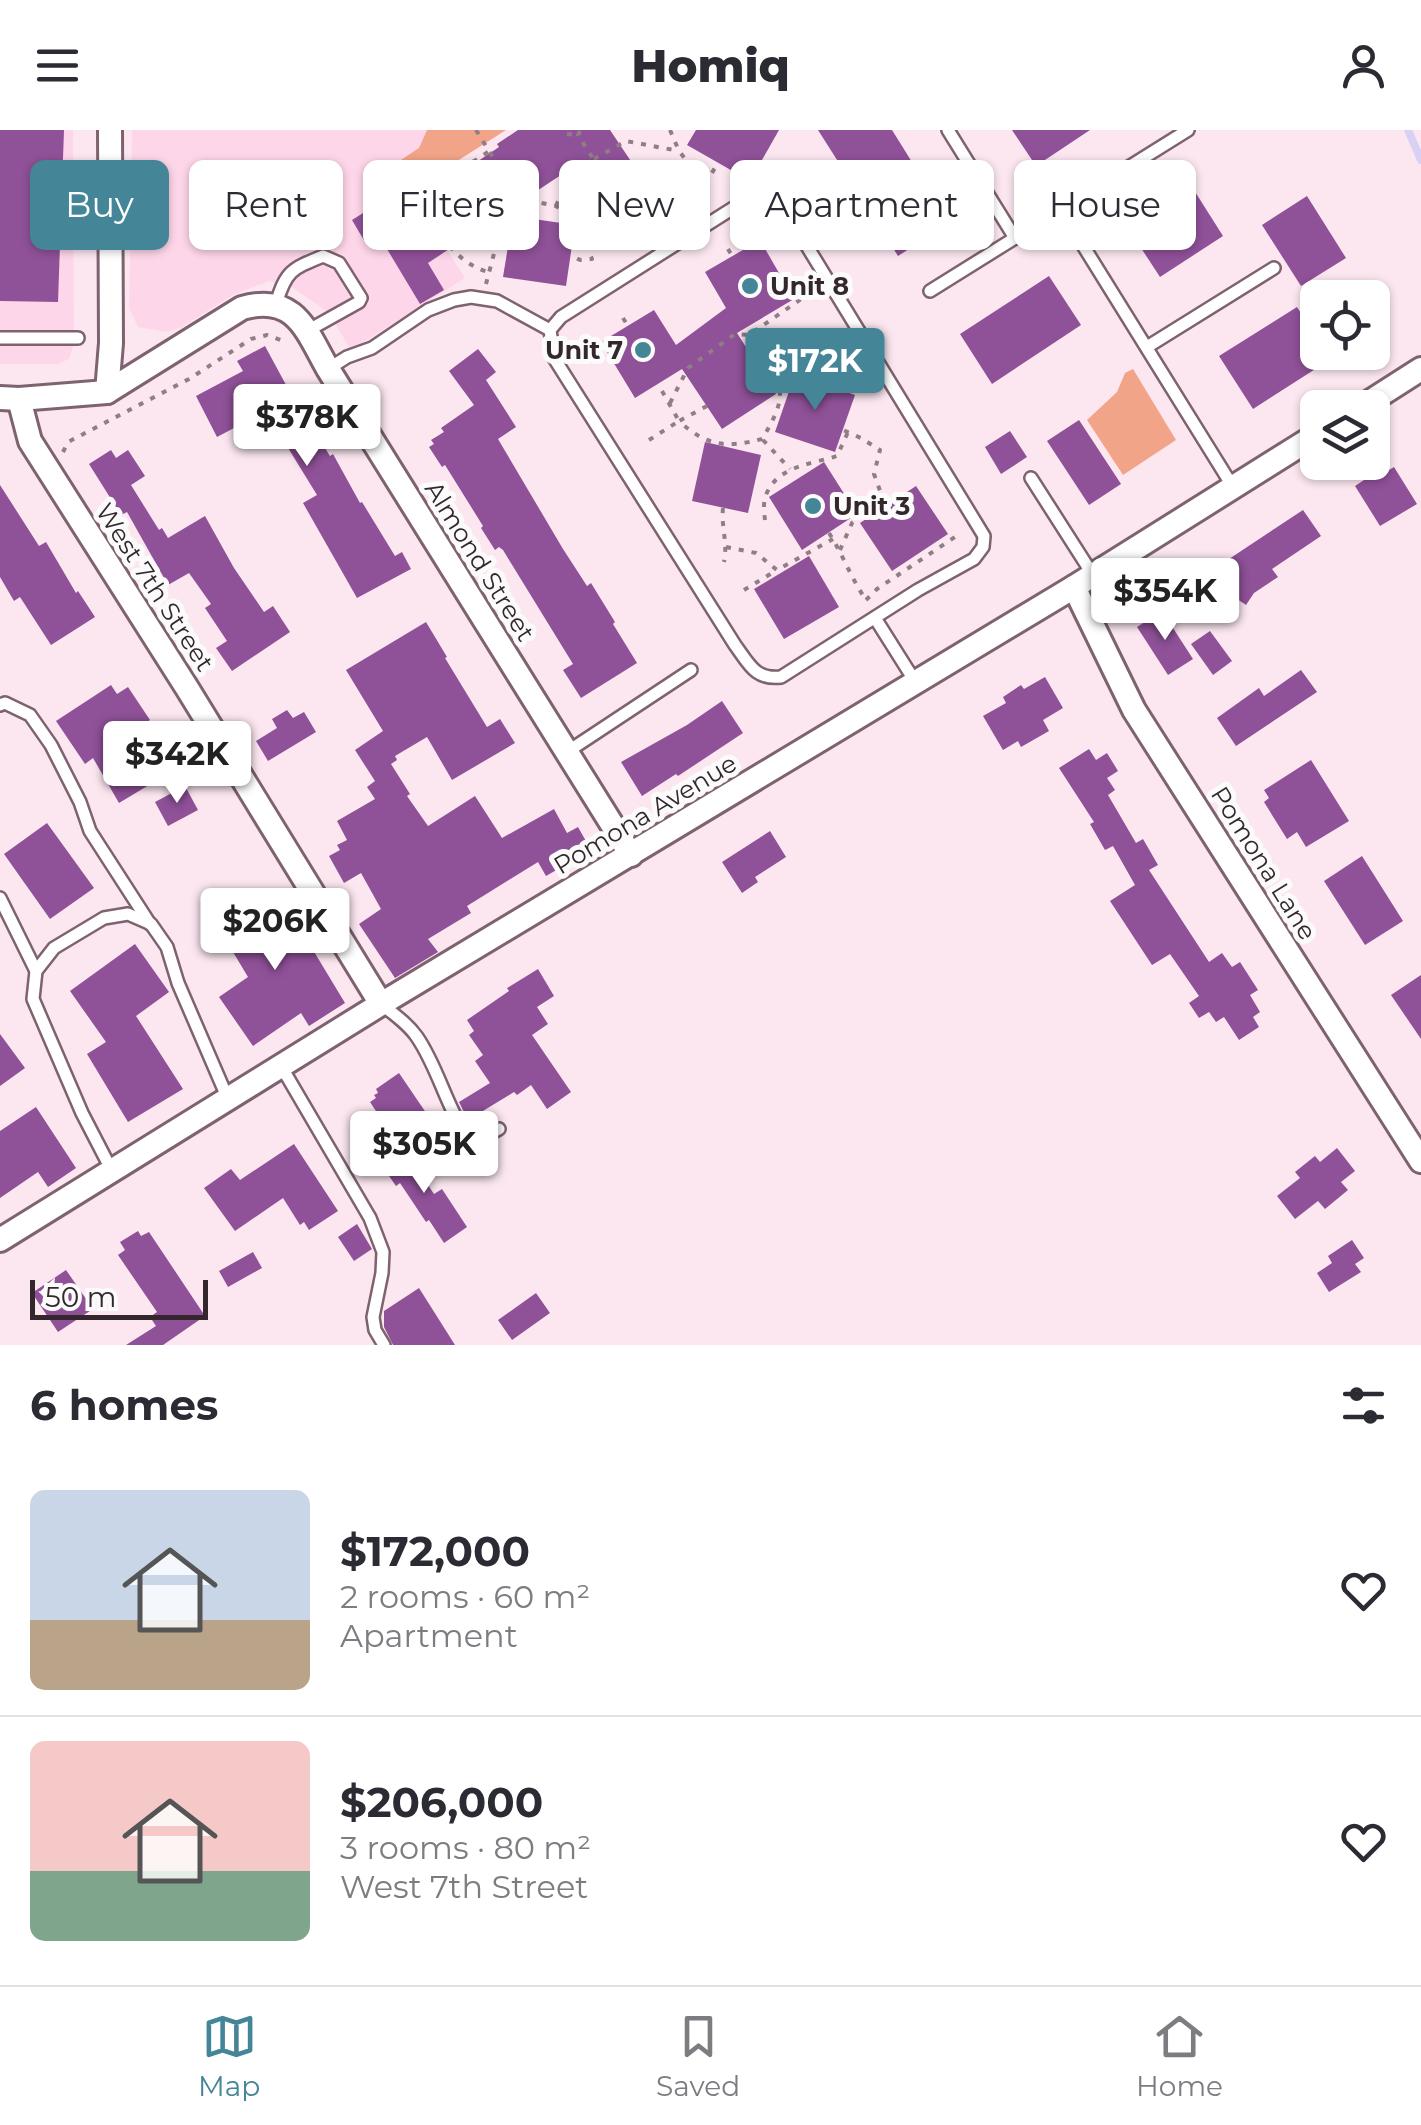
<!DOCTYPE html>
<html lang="en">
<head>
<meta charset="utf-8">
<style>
	body { margin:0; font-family:Montserrat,sans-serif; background:#f2f2f3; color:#2b2b33; height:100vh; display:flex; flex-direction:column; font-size:38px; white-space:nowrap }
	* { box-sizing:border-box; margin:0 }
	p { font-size:32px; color:#7c7c81 }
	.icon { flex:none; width:55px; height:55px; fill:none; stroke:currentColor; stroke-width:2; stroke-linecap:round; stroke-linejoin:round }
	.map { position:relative; height:1215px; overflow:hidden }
	.details { display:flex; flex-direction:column; background:#fff; flex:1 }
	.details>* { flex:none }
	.banner { position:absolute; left:30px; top:30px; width:1362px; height:90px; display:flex; gap:20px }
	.tools { position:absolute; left:1300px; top:150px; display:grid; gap:20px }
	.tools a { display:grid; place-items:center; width:90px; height:90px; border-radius:15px; background:#fff; box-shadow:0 2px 8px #0004; font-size:50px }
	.scale { position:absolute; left:30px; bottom:25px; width:178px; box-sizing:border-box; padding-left:10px; border:5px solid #33272d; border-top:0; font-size:28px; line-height:35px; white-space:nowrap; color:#33272d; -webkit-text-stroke:8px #fbfbfb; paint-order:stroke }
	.price { position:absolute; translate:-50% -85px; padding:0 22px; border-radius:10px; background:#fff; color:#222; font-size:32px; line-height:65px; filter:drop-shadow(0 2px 5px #0008) }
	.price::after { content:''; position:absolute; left:50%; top:60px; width:30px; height:22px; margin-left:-15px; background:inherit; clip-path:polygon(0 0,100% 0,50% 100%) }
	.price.current { background:#448597; color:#fff }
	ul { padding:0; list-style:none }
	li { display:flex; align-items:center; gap:30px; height:250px; padding:0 30px }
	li+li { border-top:2px solid #e1e1e2 }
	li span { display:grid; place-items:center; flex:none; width:280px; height:200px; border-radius:15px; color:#555 }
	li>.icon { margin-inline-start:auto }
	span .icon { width:120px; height:120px; fill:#fffc; stroke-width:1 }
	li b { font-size:42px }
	h2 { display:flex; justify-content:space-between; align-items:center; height:120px; padding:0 30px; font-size:42px }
	.chip { padding:0 35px; border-radius:15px; background:#fff; box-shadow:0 2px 8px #0004; font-size:35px; line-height:90px }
	.chip.current { background:#448597; color:#fff }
	header { display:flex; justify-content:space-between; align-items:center; height:130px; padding:0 30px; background:#fff; font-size:45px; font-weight:800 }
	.tabs { display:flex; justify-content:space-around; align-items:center; height:140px; border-top:2px solid #e1e1e2; background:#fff; font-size:28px; color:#7c7c81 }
	.tabs a { display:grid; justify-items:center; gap:5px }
	.tabs .current { color:#448597 }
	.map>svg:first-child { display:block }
	.built { fill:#fed6e9 }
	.green { fill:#f2a489 }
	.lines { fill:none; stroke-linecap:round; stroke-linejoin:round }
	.stream { stroke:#d9d0f5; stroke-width:8 }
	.building { fill:#8f5198 }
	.lane-casing { stroke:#7e6270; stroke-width:16 }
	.street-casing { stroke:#7e6270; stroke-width:28 }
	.path { stroke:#8f7e86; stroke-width:4; stroke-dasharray:5 8; stroke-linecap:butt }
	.lane { stroke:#fff; stroke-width:11 }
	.street { stroke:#fff; stroke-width:22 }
	.poi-dot { fill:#448597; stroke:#fbfbfb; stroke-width:4 }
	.labels { text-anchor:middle; stroke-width:10; stroke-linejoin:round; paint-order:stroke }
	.poi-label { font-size:25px; font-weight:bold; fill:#33272d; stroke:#fbfbfb; text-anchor:start }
	.street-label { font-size:25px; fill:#33272d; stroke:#fbfbfb }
</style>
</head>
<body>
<header><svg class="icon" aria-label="menu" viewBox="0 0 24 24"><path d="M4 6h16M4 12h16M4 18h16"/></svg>Homiq<svg class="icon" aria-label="person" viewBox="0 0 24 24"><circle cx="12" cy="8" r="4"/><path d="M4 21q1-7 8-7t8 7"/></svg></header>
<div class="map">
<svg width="1421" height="1215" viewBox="0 0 1421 1215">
	<rect width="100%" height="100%" fill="#fce7f1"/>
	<g class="built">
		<polygon points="0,0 73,0 74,213 69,229 58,234 0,234"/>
		<polygon points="132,0 427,0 420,18 410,61 465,148 351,220 328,182 290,156 269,151 233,165 182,197 166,202 138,197 129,178"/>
	</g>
	<g class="green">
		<polygon points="427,0 506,0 410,61 392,36 419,18"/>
		<polygon points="1133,239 1176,310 1123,345 1087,290 1117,262 1125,243"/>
	</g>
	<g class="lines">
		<polyline class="stream" points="1408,0 1421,30"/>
	</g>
	<g class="building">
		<polygon points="0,0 64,0 58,172 0,171"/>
		<polygon points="518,0 610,0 657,70 605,105 564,43 428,133 444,160 420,174 378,104 365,112 352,90 390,66 401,83 499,17 497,14"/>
		<polygon points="696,0 779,0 750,51 687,15"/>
		<polygon points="818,0 892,0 950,93 898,126"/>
		<polygon points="1012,0 1090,0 1036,36"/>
		<polygon points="1192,57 1223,106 1160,147 1128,98"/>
		<polygon points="1307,66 1346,128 1301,156 1262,95"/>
		<polygon points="513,86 575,95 566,156 503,147"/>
		<polygon points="760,110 794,169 737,203 776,264 722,299 682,239 635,268 601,212 654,180 676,215 726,178 705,142"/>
		<polygon points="1049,146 1081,195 992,254 960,204"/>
		<polygon points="1297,177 1318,209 1318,222 1342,222 1253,279 1219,226"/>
		<polygon points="265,216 299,279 300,278 330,326 333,324 360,373 362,372 395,426 402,422 411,439 357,468 303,373 317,365 285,313 277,318 257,286 217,307 196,266 243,241 237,231"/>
		<polygon points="478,219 496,242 486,250 516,297 498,309 563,419 587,456 591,453 615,492 613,494 637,533 581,568 563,540 573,534 503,420 499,417 495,420 481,398 483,396 445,335 442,337 429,317 434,314 431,310 444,302 441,298 474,275 449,241"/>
		<polygon points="795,244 855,265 835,322 775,302"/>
		<polygon points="1079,290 1121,354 1089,375 1047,311"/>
		<polygon points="1010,301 1027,327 1001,344 985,317"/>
		<polygon points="705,312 761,325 748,383 692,371"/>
		<polygon points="111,320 116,328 128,320 145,346 131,355 159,400 162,398 168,408 205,386 234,438 264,482 273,476 290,502 232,541 216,518 227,511 205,478 211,474 189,443 168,455 127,382 121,385 89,334"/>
		<polygon points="824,332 857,384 802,420 769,367"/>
		<polygon points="1394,337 1417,374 1380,396 1355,356 1373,344 1376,348"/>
		<polygon points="0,355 39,416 46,412 76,463 78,461 95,487 51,515 20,467 14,471 0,447"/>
		<polygon points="916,356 948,404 892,441 860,393"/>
		<polygon points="1303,380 1321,406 1272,439 1278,447 1254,463 1246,475 1206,448 1221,428 1226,431"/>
		<polygon points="809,426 839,477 784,509 754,459"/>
		<polygon points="1162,481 1193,529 1168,545 1137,497"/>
		<polygon points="426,492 447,527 445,528 487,597 500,589 515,613 452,650 427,607 395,626 397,630 391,634 410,664 407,666 428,696 475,666 502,708 554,679 567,703 578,697 591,720 546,746 538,732 467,776 471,783 428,809 438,822 395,848 359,794 381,779 361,743 344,753 329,726 340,720 337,715 347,710 337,691 375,669 367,657 375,651 355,620 383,601 346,540"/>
		<polygon points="1210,501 1232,531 1213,545 1191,514"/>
		<polygon points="1301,540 1317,562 1236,616 1217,588 1259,558 1264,566"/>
		<polygon points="1045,547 1063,578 1043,590 1049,601 1021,617 1018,611 1003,620 983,586 1006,573 1003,567 1021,555 1024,559"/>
		<polygon points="111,555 117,564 128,557 150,590 132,602 159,649 119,673 93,628 85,634 56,591"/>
		<polygon points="722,571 743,603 678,646 676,644 642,666 621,632 687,595"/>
		<polygon points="287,580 293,588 304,582 316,602 268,631 256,611 277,598 272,589"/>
		<polygon points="1089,619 1096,630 1107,623 1118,641 1107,648 1115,660 1108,665 1136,713 1143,709 1158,735 1149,740 1209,832 1222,823 1232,837 1240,832 1258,860 1250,865 1260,882 1253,887 1259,897 1239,910 1224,887 1216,892 1209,882 1199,888 1189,873 1199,866 1170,824 1152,835 1110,771 1135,755 1113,716 1105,720 1090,694 1094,692 1059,638"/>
		<polygon points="1311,630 1349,691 1306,717 1297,702 1287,709 1264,672 1269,668 1264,660"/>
		<polygon points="185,656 198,680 168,696 155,672"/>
		<polygon points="47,693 94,758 50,789 4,724"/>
		<polygon points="770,701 786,727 755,747 758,752 742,763 722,732"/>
		<polygon points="1362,726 1403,791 1365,815 1324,751"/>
		<polygon points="274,764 305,818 310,815 345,873 309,896 301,883 253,916 219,867 248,847 218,797"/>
		<polygon points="135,814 169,862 136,886 183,959 128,992 87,924 106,912 70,861"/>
		<polygon points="538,839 554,866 537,877 548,894 532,905 571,962 547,979 531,955 517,965 514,962 468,990 459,972 490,953 475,931 483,925 469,905 474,901 467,890 509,861 507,858"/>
		<polygon points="1421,845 1421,909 1391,865"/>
		<polygon points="0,904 25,938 0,956"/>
		<polygon points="399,943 433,993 399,1016 370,972 376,968 374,965 378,963 376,959"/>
		<polygon points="36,977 76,1038 48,1057 38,1042 0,1068 0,1001"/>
		<polygon points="294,1014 338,1081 309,1100 304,1092 300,1095 283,1068 235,1101 204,1058 231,1039 240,1050"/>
		<polygon points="403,1018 434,1064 442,1059 467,1097 444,1113 429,1090 426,1092 400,1053 396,1056 380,1033"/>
		<polygon points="1337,1018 1355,1041 1341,1052 1348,1060 1325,1079 1318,1071 1295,1089 1277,1066 1300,1048 1295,1042 1315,1026 1320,1032"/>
		<polygon points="357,1094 372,1119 354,1131 338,1107"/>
		<polygon points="138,1101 141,1106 149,1102 205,1186 163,1215 126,1215 156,1196 150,1187 157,1182 118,1125 125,1120 120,1112"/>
		<polygon points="1352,1110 1364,1128 1355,1134 1361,1142 1329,1162 1317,1143 1332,1133 1328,1126"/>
		<polygon points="253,1122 262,1138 228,1157 219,1141"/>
		<polygon points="66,1140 93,1179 58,1202 32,1163"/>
		<polygon points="419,1158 455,1215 393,1215 384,1197 384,1181"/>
		<polygon points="536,1163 550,1183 512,1210 498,1190"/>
	</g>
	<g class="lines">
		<defs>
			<g id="lane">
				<polyline points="948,0 1015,108 1188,0"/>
				<path d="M752,71l20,4 16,10 196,321 -1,11 -9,12 -56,31 -137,87c-26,3 -32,-13 -46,-32l-181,-287 -4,-28 11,-13 177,-112z"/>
				<polyline points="1061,80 1233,357"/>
				<polyline points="930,161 1015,108"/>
				<path d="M276,174c10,-33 15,-35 47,-48l16,7 22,35 -2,4 -52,29"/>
				<polyline points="0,208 78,208"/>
				<polyline points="1147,217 1274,138"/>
				<polyline points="328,239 347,227 372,218 428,180 454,170 471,167 497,171 550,200"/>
				<polyline points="1031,348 1093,445"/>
				<polyline points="875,488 916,553"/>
				<polyline points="0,575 5,573 30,585 51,615 80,672 90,701 150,794"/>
				<polyline points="567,622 691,540"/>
				<polyline points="0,768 36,841"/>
				<path d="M381,874c13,10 27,20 36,33 22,32 29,71 52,101l17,-2 13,-7"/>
				<polyline points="281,936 370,1088 383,1122 382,1143 373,1187 375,1200 384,1215"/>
				<polyline points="112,1041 82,983 33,869 36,841 54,818 104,788 128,784 151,794 167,817 178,853 228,969"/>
			</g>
			<g id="street">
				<polyline points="107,262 111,213 110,0"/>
				<path d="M0,268l19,1 88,-7 135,-84c53,-15 64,22 86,61l303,486"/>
				<polyline points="19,269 30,311 187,558 381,874"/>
				<polyline points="1360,278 1421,239"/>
				<polyline points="1074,457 1134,580 1421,1031"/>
				<polyline points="0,1110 381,874 1074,457 1318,304"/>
			</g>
		</defs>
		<use href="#lane" class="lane-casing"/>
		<use href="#street" class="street-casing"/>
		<g class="path">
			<polyline points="476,0 518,68 556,76 566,83 575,91 592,129 580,130 571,125"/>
			<polyline points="670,0 679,21 705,54 718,33"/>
			<polyline points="567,4 578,5"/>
			<path d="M488,22l-71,46c21,30 34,63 71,74"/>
			<polyline points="594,29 626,11 679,21"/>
			<polyline points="493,55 514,40"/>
			<polyline points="556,76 568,49 594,30 578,5 581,0"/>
			<polyline points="630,87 638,98"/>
			<polyline points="728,119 732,126"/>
			<polyline points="486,154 501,97 518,68"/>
			<polyline points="623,188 628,196"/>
			<polyline points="670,273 688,238 735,204 749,205 804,167"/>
			<path d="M707,276l-28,15c28,26 48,27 83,18 34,-55 14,-55 -13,-104"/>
			<polyline points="649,310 679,291 658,254"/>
			<polyline points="763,310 790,339"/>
			<polyline points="63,322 68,312 189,249 251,209 267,205 283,211"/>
			<polyline points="442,374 471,421"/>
			<path d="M723,378c-2,19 5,35 1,54"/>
			<path d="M765,390c-1,-8 -2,-18 1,-25 11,-29 46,-31 71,-39l11,-24"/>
			<path d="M829,403c14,22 22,45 37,67"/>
			<polyline points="726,417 756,423 777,440 833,409"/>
			<polyline points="840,420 852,393 883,369 874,344 880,320 861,308 843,300"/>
			<polyline points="744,460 777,440"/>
			<polyline points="866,470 877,459 955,407"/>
		</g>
		<use href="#lane" class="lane"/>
		<use href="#street" class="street"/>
	</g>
	<g class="poi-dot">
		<circle cx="750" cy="156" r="10"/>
		<circle cx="643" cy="220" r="10"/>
		<circle cx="813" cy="376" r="10"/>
	</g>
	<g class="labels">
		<g class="poi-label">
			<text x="770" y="165">Unit 8</text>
			<text x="623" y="229" text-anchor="end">Unit 7</text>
			<text x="833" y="385">Unit 3</text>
		</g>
		<g class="street-label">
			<text transform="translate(480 431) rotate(58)" y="9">Almond Street</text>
			<text transform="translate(155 457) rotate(57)" y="9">West 7th Street</text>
			<text transform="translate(645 684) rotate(-31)" y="9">Pomona Avenue</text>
			<text transform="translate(1264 733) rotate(58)" y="9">Pomona Lane</text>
		</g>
	</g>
</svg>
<div class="tools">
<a><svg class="icon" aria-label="locate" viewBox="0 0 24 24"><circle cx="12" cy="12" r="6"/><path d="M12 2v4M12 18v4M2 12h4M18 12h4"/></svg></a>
<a><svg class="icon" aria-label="layers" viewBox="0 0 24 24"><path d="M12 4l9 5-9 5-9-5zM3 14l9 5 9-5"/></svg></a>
</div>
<div class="scale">50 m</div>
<b class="price current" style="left:815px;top:283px">$172K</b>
<b class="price" style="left:307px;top:339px">$378K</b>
<b class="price" style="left:1165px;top:513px">$354K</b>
<b class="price" style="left:177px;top:676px">$342K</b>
<b class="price" style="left:275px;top:843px">$206K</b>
<b class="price" style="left:424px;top:1066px">$305K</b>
<div class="banner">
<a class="chip current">Buy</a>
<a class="chip">Rent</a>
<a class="chip">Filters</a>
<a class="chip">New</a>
<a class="chip">Apartment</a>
<a class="chip">House</a>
</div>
</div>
<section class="details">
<h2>6 homes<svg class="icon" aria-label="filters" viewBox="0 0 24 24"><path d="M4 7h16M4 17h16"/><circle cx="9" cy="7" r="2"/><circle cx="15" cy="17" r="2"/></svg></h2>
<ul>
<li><span style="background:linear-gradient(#c9d6e8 65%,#b9a48a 0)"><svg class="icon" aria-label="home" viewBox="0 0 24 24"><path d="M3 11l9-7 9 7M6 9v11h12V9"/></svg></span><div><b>$172,000</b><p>2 rooms · 60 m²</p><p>Apartment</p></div><svg class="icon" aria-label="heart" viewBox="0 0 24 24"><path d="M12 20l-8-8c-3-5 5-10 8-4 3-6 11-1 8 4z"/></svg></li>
<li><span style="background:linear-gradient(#f6c9c9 65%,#7fa58c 0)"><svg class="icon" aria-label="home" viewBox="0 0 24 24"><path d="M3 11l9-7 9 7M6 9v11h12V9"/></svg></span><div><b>$206,000</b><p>3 rooms · 80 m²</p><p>West 7th Street</p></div><svg class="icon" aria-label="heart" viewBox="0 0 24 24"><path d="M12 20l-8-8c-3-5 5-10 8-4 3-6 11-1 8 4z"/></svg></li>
</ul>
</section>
<nav class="tabs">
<a class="current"><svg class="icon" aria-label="map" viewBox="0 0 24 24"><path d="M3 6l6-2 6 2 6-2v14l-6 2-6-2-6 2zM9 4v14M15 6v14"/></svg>Map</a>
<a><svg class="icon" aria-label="saved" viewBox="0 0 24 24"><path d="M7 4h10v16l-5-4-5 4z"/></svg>Saved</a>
<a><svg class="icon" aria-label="home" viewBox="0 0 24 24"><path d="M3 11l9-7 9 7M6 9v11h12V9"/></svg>Home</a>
</nav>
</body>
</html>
